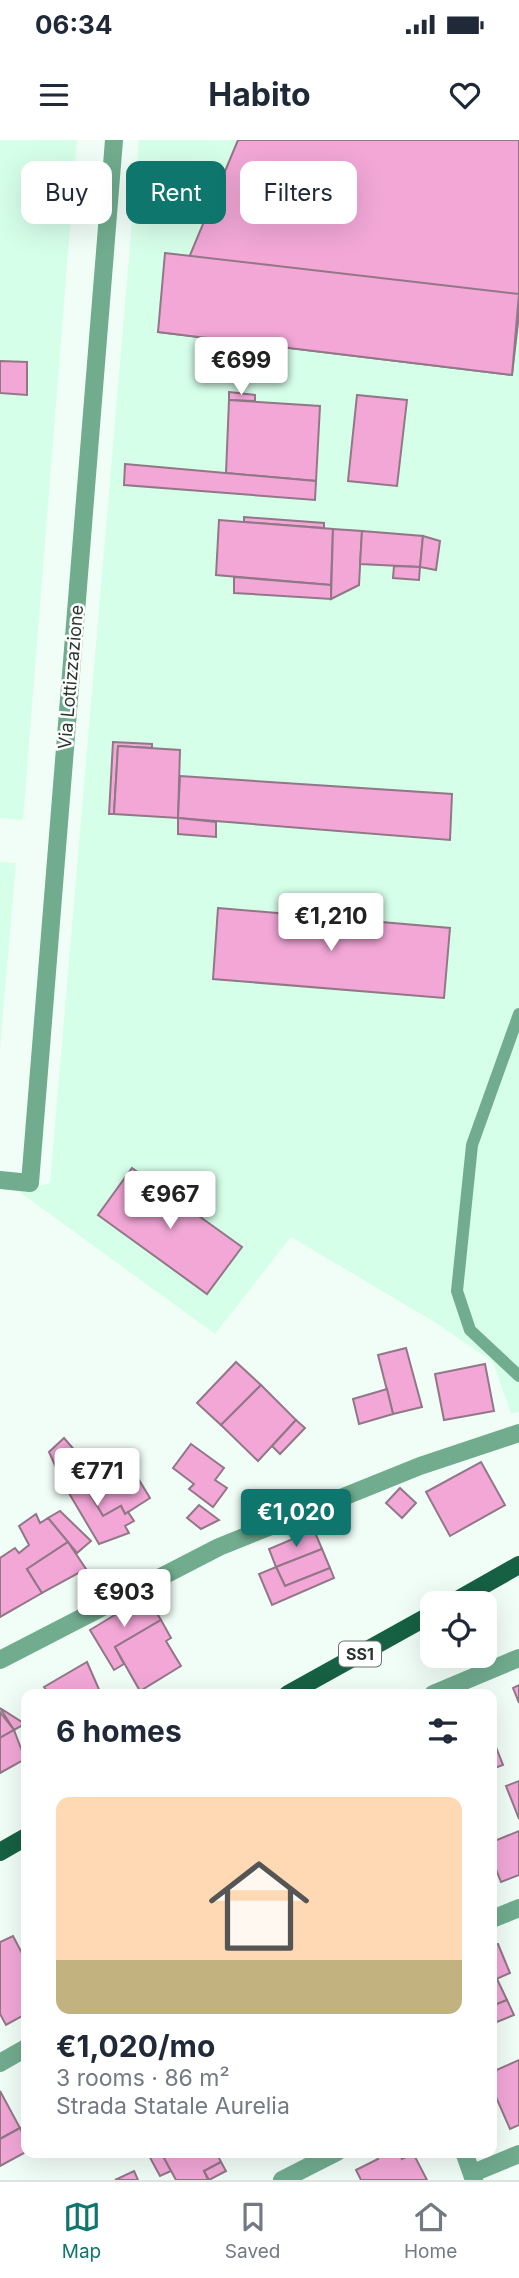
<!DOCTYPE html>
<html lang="en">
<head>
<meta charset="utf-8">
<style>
	body { margin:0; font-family:Inter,sans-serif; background:#f6f6f7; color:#1f2937; height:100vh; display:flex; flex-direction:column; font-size:26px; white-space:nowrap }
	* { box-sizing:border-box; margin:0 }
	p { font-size:23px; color:#747a83 }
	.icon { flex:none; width:38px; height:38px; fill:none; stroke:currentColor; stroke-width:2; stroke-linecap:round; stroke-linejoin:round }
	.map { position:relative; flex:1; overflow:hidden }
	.side { position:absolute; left:21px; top:1549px; width:476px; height:469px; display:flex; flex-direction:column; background:#fff; border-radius:14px; box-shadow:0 7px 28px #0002 }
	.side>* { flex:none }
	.guide { position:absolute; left:21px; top:21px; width:478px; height:63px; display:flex; gap:14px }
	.fabs { position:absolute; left:420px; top:1451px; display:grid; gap:14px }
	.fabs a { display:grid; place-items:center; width:77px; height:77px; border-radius:14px; background:#fff; box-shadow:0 7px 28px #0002; font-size:35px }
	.price { position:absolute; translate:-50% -60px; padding:0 16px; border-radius:7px; background:#fff; color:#222; font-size:23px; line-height:46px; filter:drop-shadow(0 2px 4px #0008) }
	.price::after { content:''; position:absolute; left:50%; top:42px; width:21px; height:16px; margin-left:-10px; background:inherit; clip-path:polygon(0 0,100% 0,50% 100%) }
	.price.current { background:#0f766e; color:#fff }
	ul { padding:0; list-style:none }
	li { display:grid; align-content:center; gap:14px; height:371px; padding:0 35px }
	li span { display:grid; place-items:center; height:217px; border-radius:14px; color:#555 }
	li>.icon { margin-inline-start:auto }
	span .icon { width:126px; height:126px; fill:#fffc; stroke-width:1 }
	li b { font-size:30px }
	h2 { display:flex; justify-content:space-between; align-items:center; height:84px; padding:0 35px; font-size:30px }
	.pill { padding:0 24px; border-radius:14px; background:#fff; box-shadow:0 7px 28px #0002; font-size:24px; line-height:63px }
	.pill.current { background:#0f766e; color:#fff }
	.status { display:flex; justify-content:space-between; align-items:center; height:49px; padding:0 35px; background:#fff; direction:ltr }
	.status svg { height:19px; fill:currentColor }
	header { display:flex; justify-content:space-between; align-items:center; height:91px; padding:0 35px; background:#fff; font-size:32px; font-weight:700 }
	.tabs { display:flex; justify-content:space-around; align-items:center; height:98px; border-top:2px solid #e0e1e3; background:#fff; font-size:19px; color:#747a83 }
	.tabs a { display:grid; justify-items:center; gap:4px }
	.tabs .current { color:#0f766e }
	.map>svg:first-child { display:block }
	.built { fill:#d6ffea }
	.building { fill:#f2a7d7; stroke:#927787; stroke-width:2 }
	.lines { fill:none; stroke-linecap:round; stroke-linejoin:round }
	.service { stroke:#71ac8f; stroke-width:12 }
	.minor { stroke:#71ac8f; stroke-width:18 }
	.tertiary { stroke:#71ac8f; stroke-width:18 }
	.primary { stroke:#166043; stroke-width:18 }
	.labels { text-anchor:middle; stroke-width:5; stroke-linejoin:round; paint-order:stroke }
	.shield { fill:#fff; stroke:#68726d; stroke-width:2 }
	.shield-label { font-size:16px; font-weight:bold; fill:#28352e }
	.street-label { font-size:18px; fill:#28352e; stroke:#fff }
</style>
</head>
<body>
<div class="status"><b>06:34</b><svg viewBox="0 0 49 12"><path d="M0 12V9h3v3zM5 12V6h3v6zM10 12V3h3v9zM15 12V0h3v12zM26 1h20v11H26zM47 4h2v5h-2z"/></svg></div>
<header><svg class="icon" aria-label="menu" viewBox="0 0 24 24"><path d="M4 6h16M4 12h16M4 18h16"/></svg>Habito<svg class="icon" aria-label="heart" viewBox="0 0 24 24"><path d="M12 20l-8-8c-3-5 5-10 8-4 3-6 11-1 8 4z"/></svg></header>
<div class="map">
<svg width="519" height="2040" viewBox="0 0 519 2040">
	<rect width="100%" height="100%" fill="#f1fef7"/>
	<g class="built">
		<polygon points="0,0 77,0 23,680 0,678"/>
		<polygon points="139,0 519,0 519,1272 511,1274 493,1222 436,1183 291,1097 215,1194 18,1051 50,1043"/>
		<polygon points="0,722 16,723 0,908"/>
	</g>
	<g class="building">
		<polygon points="238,0 519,0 519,174 512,235 158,192"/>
		<polygon points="165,113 519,154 512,235 158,192"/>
		<polygon points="0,221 27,222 27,255 0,253"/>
		<polygon points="229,252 255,255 255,261 229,260"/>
		<polygon points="357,255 407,260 397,346 348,341"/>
		<polygon points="229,260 320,266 316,341 226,333"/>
		<polygon points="125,324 316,341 315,360 124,345"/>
		<polygon points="244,377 324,383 324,388 244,382"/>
		<polygon points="219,380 333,389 331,445 216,435"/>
		<polygon points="333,389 362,391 359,445 331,459"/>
		<polygon points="362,391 423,396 420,427 360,424"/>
		<polygon points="423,396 440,401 436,430 420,427"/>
		<polygon points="394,426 420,427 419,440 393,438"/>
		<polygon points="234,437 331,445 331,459 234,453"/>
		<polygon points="113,602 152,604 152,608 118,606 114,674 109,674"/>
		<polygon points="118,606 180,610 178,678 114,674"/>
		<polygon points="180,636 452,654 450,700 178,678"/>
		<polygon points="178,678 216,682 216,697 178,694"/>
		<polygon points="218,768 450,788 444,858 213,839"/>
		<polygon points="132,1028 242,1107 207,1154 98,1075"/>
		<polygon points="406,1208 422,1267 393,1274 378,1215"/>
		<polygon points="236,1222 261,1245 221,1285 197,1263"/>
		<polygon points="485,1224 494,1271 444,1280 435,1234"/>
		<polygon points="261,1245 296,1280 258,1321 221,1285"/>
		<polygon points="387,1249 393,1274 359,1284 353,1259"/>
		<polygon points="296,1280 305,1288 280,1314 272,1306"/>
		<polygon points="64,1298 89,1327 63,1343 49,1312"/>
		<polygon points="191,1304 224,1328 215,1340 227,1348 213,1367 189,1349 194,1344 173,1328"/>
		<polygon points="125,1317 150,1358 125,1374 121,1366 103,1376 84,1344"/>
		<polygon points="97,1322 102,1330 84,1344 103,1376 121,1366 125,1374 128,1372 134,1381 125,1386 129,1393 99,1404 63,1343"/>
		<polygon points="481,1322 505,1365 450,1396 426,1352"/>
		<polygon points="400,1348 416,1363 402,1378 386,1363"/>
		<polygon points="199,1365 219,1380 201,1389 187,1378"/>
		<polygon points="60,1371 91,1401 77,1413 48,1378"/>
		<polygon points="36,1374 40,1383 48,1378 68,1402 27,1429 42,1453 0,1477 0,1418 15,1408 19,1413 29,1405 19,1386"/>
		<polygon points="314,1390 322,1409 276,1427 269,1409"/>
		<polygon points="68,1402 86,1429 42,1453 27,1429"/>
		<polygon points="322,1409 330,1428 285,1446 276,1427"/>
		<polygon points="276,1427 285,1446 330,1428 334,1438 272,1465 259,1434"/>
		<polygon points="146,1456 161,1480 115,1507 124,1524 114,1530 90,1490"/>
		<polygon points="161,1480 171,1498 166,1501 181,1526 140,1551 115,1507"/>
		<polygon points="87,1522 101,1554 49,1554 44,1547"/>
		<polygon points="519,1545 519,1563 513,1548"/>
		<polygon points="0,1568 25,1584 14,1590"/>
		<polygon points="0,1572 14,1590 0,1598"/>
		<polygon points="14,1590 25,1619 0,1633 0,1598"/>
		<polygon points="492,1597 503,1625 492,1629"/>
		<polygon points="519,1641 519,1679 506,1646"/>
		<polygon points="519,1691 519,1735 501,1742 492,1719 492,1702"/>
		<polygon points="13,1796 26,1821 26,1874 6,1885 0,1874 0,1802"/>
		<polygon points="498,1804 510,1833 492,1841 492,1806"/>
		<polygon points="497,1839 507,1860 492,1866 492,1840"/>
		<polygon points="507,1860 514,1875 492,1884 492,1866"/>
		<polygon points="519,1920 519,1985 510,1989 492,1948 492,1932"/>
		<polygon points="0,1951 20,1988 0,1999"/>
		<polygon points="20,1988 26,2000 26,2012 0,2026 0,1999"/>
		<polygon points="147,2012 161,2012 171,2031 160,2036"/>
		<polygon points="171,2012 216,2012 221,2022 204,2031 208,2040 176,2040 163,2016"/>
		<polygon points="380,2012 399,2012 402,2019 413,2013 427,2040 361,2040 356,2030 378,2019 376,2015"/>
		<polygon points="221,2022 226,2031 209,2040 204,2031"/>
		<polygon points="134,2031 138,2040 115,2040"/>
	</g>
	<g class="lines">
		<polyline class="service" points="519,874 472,1005 457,1151 470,1190 519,1236"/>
		<g class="minor">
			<polyline points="0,1520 219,1407 420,1326 519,1293"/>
			<polyline points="433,1554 519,1518"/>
			<polyline points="492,1779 519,1768"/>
			<polyline points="0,1923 26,1908"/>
			<polyline points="473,2033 519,2014"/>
			<polyline points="282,2040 337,2012"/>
		</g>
		<g class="tertiary">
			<polyline points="0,1040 30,1043 114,0"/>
			<polyline points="464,2012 474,2040"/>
		</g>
		<g class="primary">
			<polyline points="452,1463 519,1425"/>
			<polyline points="288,1554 432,1474"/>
			<polyline points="0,1712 26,1697"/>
		</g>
	</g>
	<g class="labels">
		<rect class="shield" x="339" y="1501.5" width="42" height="25" rx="5"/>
		<g class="shield-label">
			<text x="360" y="1520">SS1</text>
		</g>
		<g class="street-label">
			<text transform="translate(71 537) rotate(-85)" y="6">Via Lottizzazione</text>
		</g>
	</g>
</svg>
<div class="fabs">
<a><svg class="icon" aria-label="locate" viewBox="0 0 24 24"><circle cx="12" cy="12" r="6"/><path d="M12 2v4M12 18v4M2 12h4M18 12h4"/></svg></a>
</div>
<b class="price" style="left:241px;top:257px">€699</b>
<b class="price" style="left:331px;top:813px">€1,210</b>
<b class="price" style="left:170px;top:1091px">€967</b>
<b class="price" style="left:97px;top:1368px">€771</b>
<b class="price current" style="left:296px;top:1409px">€1,020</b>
<b class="price" style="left:124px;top:1489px">€903</b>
<div class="guide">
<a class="pill">Buy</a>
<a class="pill current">Rent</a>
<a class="pill">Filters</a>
</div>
<section class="side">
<h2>6 homes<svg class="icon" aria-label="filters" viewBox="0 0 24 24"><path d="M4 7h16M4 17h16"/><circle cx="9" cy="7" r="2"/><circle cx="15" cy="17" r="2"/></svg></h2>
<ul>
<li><span style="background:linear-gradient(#ffd9b3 75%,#c2b280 0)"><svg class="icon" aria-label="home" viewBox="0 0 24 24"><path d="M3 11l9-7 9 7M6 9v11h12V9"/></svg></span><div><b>€1,020/mo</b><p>3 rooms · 86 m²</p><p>Strada Statale Aurelia</p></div></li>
</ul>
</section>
</div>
<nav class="tabs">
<a class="current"><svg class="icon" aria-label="map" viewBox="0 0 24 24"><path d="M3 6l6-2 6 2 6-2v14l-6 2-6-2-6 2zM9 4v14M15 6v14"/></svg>Map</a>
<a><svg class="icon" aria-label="saved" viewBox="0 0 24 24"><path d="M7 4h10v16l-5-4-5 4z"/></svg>Saved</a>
<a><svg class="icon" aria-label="home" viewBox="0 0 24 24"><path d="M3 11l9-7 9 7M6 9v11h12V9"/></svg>Home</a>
</nav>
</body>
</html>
